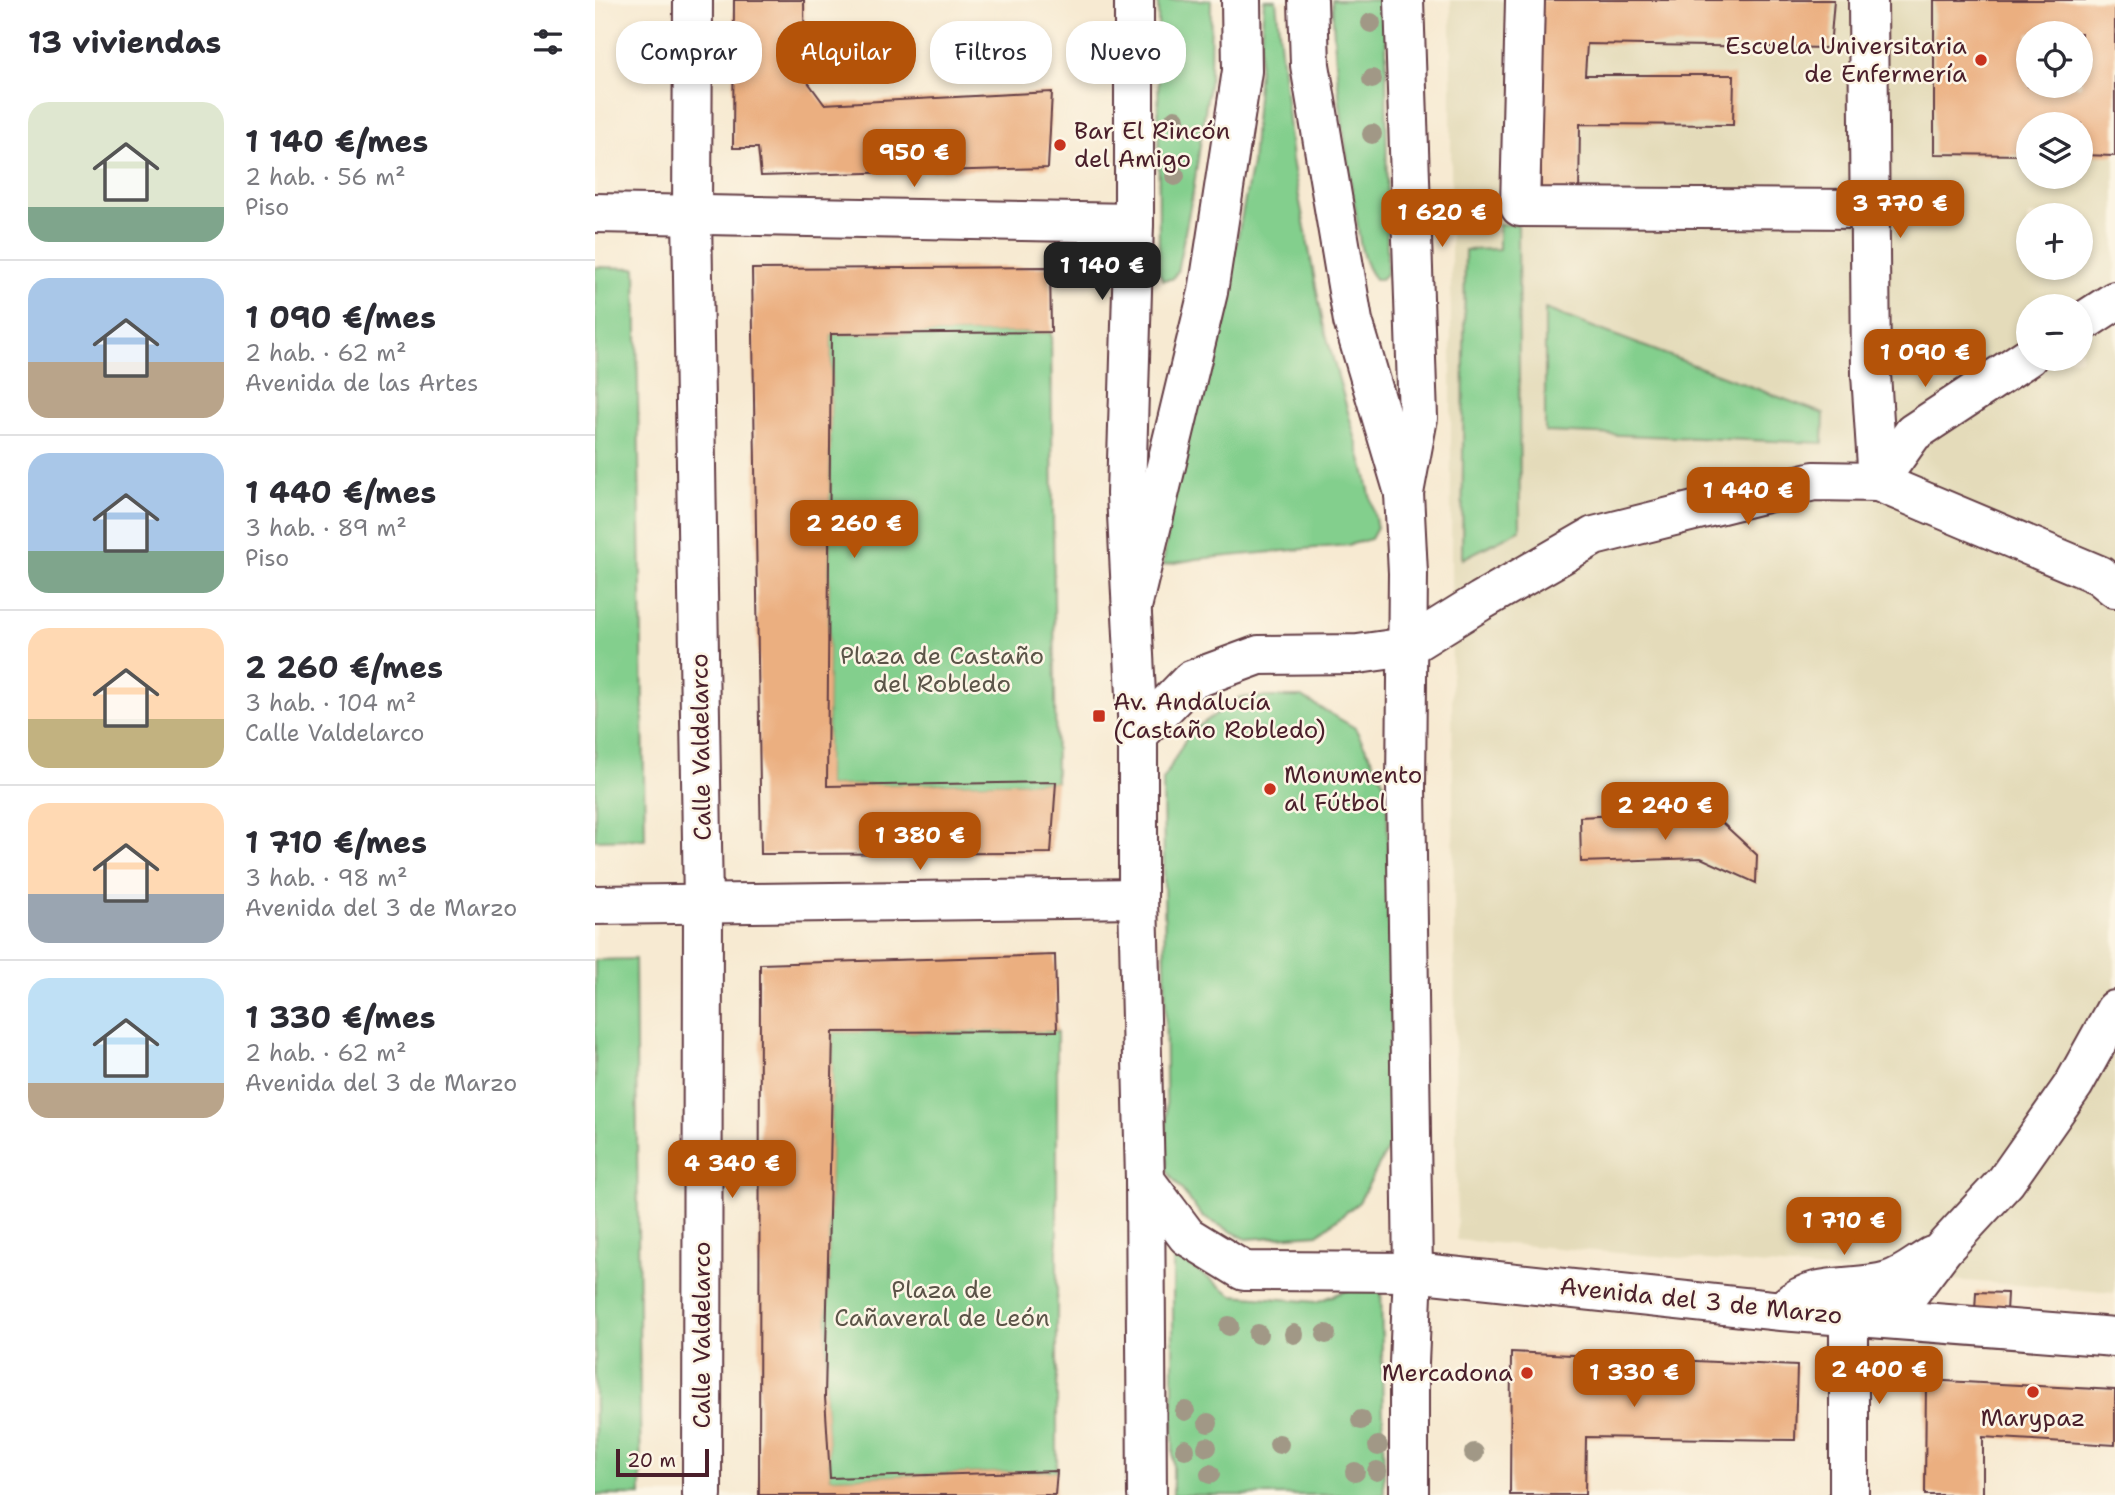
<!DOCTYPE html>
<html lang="es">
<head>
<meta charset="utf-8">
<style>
	body { margin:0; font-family:"Shantell Sans",sans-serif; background:#f7f7f7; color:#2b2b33; height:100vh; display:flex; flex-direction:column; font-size:26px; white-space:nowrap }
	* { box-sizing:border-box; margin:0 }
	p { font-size:23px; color:#7c7c81 }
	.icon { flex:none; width:38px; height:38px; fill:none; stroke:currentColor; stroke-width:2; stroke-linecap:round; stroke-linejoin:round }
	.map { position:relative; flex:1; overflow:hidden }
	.panel { display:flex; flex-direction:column; background:#fff; width:595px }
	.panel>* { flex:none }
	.guide { position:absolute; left:21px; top:21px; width:665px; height:63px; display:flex; gap:14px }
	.tools { position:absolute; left:1421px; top:21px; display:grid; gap:14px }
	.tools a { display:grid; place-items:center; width:77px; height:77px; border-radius:50%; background:#fff; box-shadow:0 4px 10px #0003; font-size:35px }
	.scale { position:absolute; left:21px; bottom:18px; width:93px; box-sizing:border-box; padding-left:7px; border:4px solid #4a1f2b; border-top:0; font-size:19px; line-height:24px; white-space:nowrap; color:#4a1f2b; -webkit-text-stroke:5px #fcf5e5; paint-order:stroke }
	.price { position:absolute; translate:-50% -60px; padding:0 16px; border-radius:14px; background:#b45309; color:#fff; font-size:23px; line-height:46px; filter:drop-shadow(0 2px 4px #0008) }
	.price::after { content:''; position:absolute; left:50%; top:42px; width:21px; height:16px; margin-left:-10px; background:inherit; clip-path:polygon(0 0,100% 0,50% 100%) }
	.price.active { background:#222; color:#fff }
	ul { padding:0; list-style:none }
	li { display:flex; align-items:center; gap:21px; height:175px; padding:0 28px }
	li+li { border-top:2px solid #e1e1e2 }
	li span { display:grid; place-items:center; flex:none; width:196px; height:140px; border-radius:21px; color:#555 }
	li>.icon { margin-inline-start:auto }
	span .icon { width:84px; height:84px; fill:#fffc; stroke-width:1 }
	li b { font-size:30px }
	h2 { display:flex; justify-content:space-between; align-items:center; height:84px; padding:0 28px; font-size:30px }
	.pill { padding:0 24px; border-radius:28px; background:#fff; box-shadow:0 4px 10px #0003; font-size:24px; line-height:63px }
	.pill.active { background:#b45309; color:#fff }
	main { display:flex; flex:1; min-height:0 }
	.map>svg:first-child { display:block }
	.built { fill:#e4dbba; fill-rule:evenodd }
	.green { fill:#83cf8d; stroke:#66775c; stroke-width:2 }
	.building { fill:#ebaf80; fill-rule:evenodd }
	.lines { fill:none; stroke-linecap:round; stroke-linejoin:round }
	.minor-casing { stroke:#643d44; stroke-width:42 }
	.major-casing { stroke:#643d44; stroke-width:42 }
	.highway-casing { stroke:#643d44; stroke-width:42 }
	.minor { stroke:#fff; stroke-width:38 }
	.major { stroke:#fff; stroke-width:38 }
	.highway { stroke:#fff; stroke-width:38 }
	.tree { fill:#a19886 }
	.poi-dot { fill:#c8321e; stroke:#fcf5e5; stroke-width:2.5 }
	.labels { text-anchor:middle; stroke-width:5; stroke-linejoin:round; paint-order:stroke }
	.poi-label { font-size:24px; fill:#4a1f2b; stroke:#fcf5e5; text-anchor:start }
	.park-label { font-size:24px; fill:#5b5448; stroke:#fcf5e5 }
	.street-label { font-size:24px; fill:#4a1f2b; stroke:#fcf5e5 }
</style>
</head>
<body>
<main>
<section class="panel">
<h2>13 viviendas<svg class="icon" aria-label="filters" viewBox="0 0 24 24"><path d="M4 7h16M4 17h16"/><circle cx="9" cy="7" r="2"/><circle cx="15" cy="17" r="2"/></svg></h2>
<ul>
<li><span style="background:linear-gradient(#dfe7d0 75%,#7fa58c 0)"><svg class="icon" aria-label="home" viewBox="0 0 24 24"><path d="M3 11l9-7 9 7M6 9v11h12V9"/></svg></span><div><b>1 140 €/mes</b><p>2 hab. · 56 m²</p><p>Piso</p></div></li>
<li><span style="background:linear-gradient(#a9c7e8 60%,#b9a48a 0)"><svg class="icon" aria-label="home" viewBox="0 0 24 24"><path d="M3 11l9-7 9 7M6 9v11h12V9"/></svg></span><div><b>1 090 €/mes</b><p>2 hab. · 62 m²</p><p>Avenida de las Artes</p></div></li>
<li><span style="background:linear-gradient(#a9c7e8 70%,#7fa58c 0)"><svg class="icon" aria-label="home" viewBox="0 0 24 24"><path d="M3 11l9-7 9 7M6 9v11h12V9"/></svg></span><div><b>1 440 €/mes</b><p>3 hab. · 89 m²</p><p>Piso</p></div></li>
<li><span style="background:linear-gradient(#ffd9b3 65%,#c2b280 0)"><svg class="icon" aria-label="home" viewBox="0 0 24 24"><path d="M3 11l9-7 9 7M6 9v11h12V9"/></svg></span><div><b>2 260 €/mes</b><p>3 hab. · 104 m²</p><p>Calle Valdelarco</p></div></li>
<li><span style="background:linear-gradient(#ffd9b3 65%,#9aa5b1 0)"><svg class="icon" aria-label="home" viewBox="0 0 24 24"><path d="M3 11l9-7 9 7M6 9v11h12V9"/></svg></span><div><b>1 710 €/mes</b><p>3 hab. · 98 m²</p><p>Avenida del 3 de Marzo</p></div></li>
<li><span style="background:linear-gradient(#bfe0f5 75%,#b9a48a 0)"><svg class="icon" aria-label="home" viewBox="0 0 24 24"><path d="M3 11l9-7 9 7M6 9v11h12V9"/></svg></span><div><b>1 330 €/mes</b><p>2 hab. · 62 m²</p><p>Avenida del 3 de Marzo</p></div></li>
</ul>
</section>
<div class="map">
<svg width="1520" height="1495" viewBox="0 0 1520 1495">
	<rect width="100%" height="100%" fill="#fcf5e5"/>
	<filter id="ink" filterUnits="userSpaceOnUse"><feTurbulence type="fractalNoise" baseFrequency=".0143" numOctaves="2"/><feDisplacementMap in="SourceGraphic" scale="14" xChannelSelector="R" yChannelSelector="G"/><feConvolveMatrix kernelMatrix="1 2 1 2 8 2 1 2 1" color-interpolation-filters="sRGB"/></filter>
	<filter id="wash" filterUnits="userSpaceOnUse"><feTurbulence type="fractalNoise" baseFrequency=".00686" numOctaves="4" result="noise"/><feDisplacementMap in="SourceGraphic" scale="28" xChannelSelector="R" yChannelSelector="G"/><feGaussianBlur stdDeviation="1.57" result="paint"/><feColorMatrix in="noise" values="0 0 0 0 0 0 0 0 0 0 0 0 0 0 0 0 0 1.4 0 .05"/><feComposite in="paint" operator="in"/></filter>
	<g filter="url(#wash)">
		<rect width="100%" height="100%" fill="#f7ead2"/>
		<path class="built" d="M856,0h664v1293l-658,-53 -6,-659zM1433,33h53v53h-53zM1433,124h53v53h-53zM1433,215h53v53h-53zM1433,306h53v53h-53z"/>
		<g class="green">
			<polygon points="563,0 616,0 615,78 598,192 582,272 577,279 568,280 564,273"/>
			<polygon points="669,0 681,0 697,160 728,323 771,476 782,528 776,539 753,545 602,559 568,565 580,478 623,337 657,164"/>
			<path d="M737,0h54l1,273 -6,6h-6c-16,-20 -16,-47 -20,-71 -12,-69 -20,-138 -23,-208z"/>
			<polygon points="923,224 925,530 867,559 870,250 904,249 904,225"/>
			<polygon points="0,267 41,268 50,839 0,840"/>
			<polygon points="950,309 1229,414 1228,443 950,432"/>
			<polygon points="456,332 461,782 232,786 236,334"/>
			<polygon points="645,697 707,697 760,728 792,788 798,1139 764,1202 723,1234 651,1239 608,1217 572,1171 568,780 594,733"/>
			<polygon points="40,959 46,1495 0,1495 0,960"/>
			<polygon points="462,1031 462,1471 235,1478 230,1397 238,1032"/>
			<polygon points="578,1254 638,1295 722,1302 786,1277 789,1495 578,1495"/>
		</g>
		<g id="blocks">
			<g class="building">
				<polygon points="139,0 209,0 210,78 229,104 457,92 453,168 166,176 163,148 138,148"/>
				<polygon points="945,0 1239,0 1235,48 992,44 990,75 1139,75 1138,125 985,124 984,198 946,197"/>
				<path d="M1339,0h181v156l-34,-1v-31h-53v31l-94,-1zM1433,33h53v53h-53z"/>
				<polygon points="455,267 456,332 236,334 232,786 461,782 456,853 166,854 157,269"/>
				<polygon points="1040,814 1039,823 1122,818 1162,855 1161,883 1106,858 986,862 985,817"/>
				<polygon points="460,955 462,1031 238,1032 230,1397 235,1478 462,1471 460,1495 164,1495 165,964"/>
				<polygon points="1381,1292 1412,1293 1411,1312 1380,1311"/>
				<polygon points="916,1352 1202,1366 1200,1440 991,1437 990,1495 915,1495"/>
				<polygon points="1331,1380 1520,1390 1520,1445 1388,1437 1388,1495 1330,1495"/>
			</g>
		</g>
	</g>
	<g filter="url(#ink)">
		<use href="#blocks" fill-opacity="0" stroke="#643d44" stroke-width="2"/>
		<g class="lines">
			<defs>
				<g id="minor">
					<polyline points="98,0 97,215 108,904 107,1495"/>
					<polyline points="809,0 823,418 809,493"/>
					<polyline points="930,0 925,207 1275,209"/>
					<polyline points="1273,0 1276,374 1283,482"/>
					<polyline points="0,213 539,223"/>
					<polyline points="1486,323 1520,301"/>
					<polyline points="1283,482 1318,433 1433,357"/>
					<polyline points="812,647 886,601 999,536 1219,481 1283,482 1504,575 1520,588"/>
					<polyline points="0,905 543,898"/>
					<polyline points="818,1272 1186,1311 1520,1337"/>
					<path d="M1192,1306c30,-26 66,-15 101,-25 15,-4 30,-17 44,-25"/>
					<polyline points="1254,1316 1254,1495"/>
					<polyline points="1295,1319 1348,1249 1411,1181 1479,1084 1520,1010"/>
				</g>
				<g id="major">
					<polyline points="539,0 539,223 531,494 543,735 543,898 550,1180 552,1495"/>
					<polyline points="809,493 813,573 811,787 818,1272 814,1363 814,1495"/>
					<polyline points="543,735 596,680 664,655 763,654 812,647"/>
					<polyline points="550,1180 592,1236 649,1271 818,1272"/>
				</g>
				<g id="highway">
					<polyline points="713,0 715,65 758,321 809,493"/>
					<polyline points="538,603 613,292 647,71 646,0"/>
				</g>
			</defs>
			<use href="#minor" class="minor-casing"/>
			<use href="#major" class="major-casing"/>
			<use href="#highway" class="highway-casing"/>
			<use href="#minor" class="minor"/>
			<use href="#major" class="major"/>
			<use href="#highway" class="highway"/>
		</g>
		<g class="tree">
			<circle cx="776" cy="23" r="10"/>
			<circle cx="580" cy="60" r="10"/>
			<circle cx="777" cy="79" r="10"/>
			<circle cx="580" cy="119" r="10"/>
			<circle cx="777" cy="134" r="10"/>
			<circle cx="580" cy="176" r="10"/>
			<circle cx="634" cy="1326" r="10"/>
			<circle cx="663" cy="1334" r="10"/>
			<circle cx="699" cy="1334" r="10"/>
			<circle cx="731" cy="1334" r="10"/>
			<circle cx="590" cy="1411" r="10"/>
			<circle cx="766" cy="1420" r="10"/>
			<circle cx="613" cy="1423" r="10"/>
			<circle cx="684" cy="1444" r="10"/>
			<circle cx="783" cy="1446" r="10"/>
			<circle cx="612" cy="1447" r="10"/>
			<circle cx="590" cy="1449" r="10"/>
			<circle cx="879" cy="1453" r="10"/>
			<circle cx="782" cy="1471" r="10"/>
			<circle cx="760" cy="1472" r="10"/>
			<circle cx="615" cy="1474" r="10"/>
		</g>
	</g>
	<g class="poi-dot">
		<circle cx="1386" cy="60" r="7"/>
		<circle cx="465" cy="145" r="7"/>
		<rect x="497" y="709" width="14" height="14" rx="3.5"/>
		<circle cx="675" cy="789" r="7"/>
		<circle cx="932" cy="1373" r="7"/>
		<circle cx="1438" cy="1392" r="7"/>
	</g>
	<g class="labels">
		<g class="poi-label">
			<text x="1372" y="54" text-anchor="end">Escuela Universitaria<tspan x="1372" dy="28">de Enfermería</tspan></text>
			<text x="479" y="139">Bar El Rincón<tspan x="479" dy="28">del Amigo</tspan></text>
			<text x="518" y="710">Av. Andalucía<tspan x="518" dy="28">(Castaño Robledo)</tspan></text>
			<text x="689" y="783">Monumento<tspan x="689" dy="28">al Fútbol</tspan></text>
			<text x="918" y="1381" text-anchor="end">Mercadona</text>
			<text x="1438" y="1426" text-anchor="middle">Marypaz</text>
		</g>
		<g class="park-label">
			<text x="347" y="664">Plaza de Castaño<tspan x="347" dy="28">del Robledo</tspan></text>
			<text x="347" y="1298">Plaza de<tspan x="347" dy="28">Cañaveral de León</tspan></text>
		</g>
		<g class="street-label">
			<text transform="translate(106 747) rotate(-91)" y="8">Calle Valdelarco</text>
			<text transform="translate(1106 1301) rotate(6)" y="8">Avenida del 3 de Marzo</text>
			<text transform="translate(107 1335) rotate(-90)" y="8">Calle Valdelarco</text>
		</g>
	</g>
</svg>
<div class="tools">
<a><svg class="icon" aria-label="locate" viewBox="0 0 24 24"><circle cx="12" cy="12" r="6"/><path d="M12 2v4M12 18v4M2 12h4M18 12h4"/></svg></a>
<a><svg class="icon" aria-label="layers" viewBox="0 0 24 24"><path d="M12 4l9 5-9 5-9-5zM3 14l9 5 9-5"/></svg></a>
<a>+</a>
<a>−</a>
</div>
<div class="scale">20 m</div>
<b class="price" style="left:319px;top:189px">950 €</b>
<b class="price" style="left:1305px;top:240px">3 770 €</b>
<b class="price" style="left:847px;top:249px">1 620 €</b>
<b class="price active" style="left:507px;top:302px">1 140 €</b>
<b class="price" style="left:1330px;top:389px">1 090 €</b>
<b class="price" style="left:1153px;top:527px">1 440 €</b>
<b class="price" style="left:259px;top:560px">2 260 €</b>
<b class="price" style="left:1070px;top:842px">2 240 €</b>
<b class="price" style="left:325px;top:872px">1 380 €</b>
<b class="price" style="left:137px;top:1200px">4 340 €</b>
<b class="price" style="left:1249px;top:1257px">1 710 €</b>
<b class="price" style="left:1284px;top:1406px">2 400 €</b>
<b class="price" style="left:1039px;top:1409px">1 330 €</b>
<div class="guide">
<a class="pill">Comprar</a>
<a class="pill active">Alquilar</a>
<a class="pill">Filtros</a>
<a class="pill">Nuevo</a>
</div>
</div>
</main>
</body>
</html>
